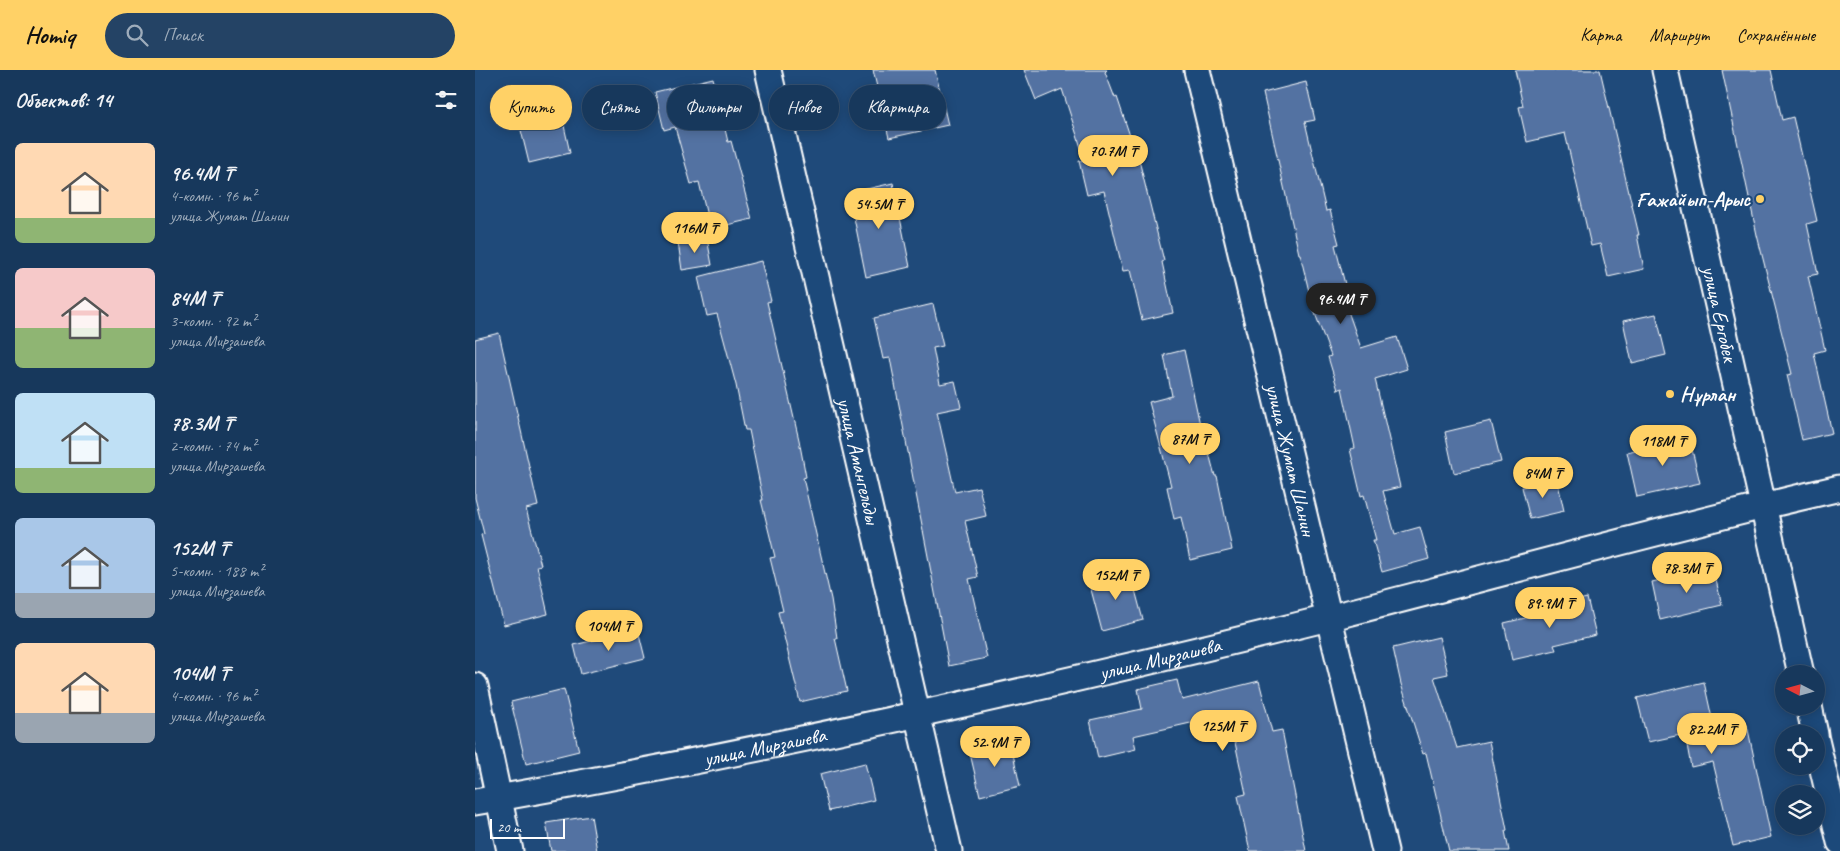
<!DOCTYPE html>
<html lang="ru">
<head>
<meta charset="utf-8">
<style>
	body { margin:0; font-family:Caveat,sans-serif; background:#244365; color:#f1f3f6; height:100vh; display:flex; flex-direction:column; font-size:19px; white-space:nowrap }
	* { box-sizing:border-box; margin:0 }
	p { font-size:16px; color:#9eacbb }
	.icon { flex:none; width:28px; height:28px; fill:none; stroke:currentColor; stroke-width:2; stroke-linecap:round; stroke-linejoin:round }
	.map { position:relative; flex:1; overflow:hidden }
	.side { display:flex; flex-direction:column; background:#17385c; width:475px }
	.side>* { flex:none }
	.top-card { position:absolute; left:15px; top:15px; width:475px; height:45px; display:flex; gap:10px }
	.needle { width:32px; rotate:276deg }
	.tools { position:absolute; left:1300px; top:595px; display:grid; gap:10px }
	.tools a { display:grid; place-items:center; width:50px; height:50px; border-radius:50%; background:#17385c; box-shadow:0 2px 12px #0003,0 0 0 1px #365272; font-size:25px }
	.scale { position:absolute; left:15px; bottom:12px; width:75px; box-sizing:border-box; padding-left:5px; border:2px solid #fff; border-top:0; font-size:14px; line-height:18px; white-space:nowrap; color:#fff; -webkit-text-stroke:4px #1f4a7a; paint-order:stroke }
	.price { position:absolute; translate:-50% -42px; padding:0 11px; border-radius:18px; background:#ffd166; color:#111; font-size:16px; line-height:32px; filter:drop-shadow(0 1px 2px #0008) }
	.price::after { content:''; position:absolute; left:50%; top:30px; width:15px; height:11px; margin-left:-8px; background:inherit; clip-path:polygon(0 0,100% 0,50% 100%) }
	.price.active { background:#222; color:#fff }
	ul { padding:0; list-style:none }
	li { display:flex; align-items:center; gap:15px; height:125px; padding:0 15px }
	li span { display:grid; place-items:center; flex:none; width:140px; height:100px; border-radius:8px; color:#555 }
	li>.icon { margin-inline-start:auto }
	span .icon { width:60px; height:60px; fill:#fffc; stroke-width:1 }
	li b { font-size:21px }
	h2 { display:flex; justify-content:space-between; align-items:center; height:60px; padding:0 15px; font-size:21px }
	.pill { padding:0 18px; border-radius:22px; background:#17385c; box-shadow:0 2px 12px #0003,0 0 0 1px #365272; font-size:18px; line-height:45px }
	.pill.active { background:#ffd166; color:#111 }
	header { display:flex; align-items:center; gap:30px; box-sizing:border-box; height:70px; padding:0 25px; background:#ffd166; color:#111 }
	header strong { font-size:24px }
	nav { display:flex; gap:28px; margin-inline-start:auto; font-size:18px }
	.search { width:350px; height:45px; background:#244365; display:flex; align-items:center; gap:12px; box-sizing:border-box; padding:0 18px; border-radius:28px; color:#9eacbb; font-size:19px }
	main { display:flex; flex:1; min-height:0 }
	.map>svg:first-child { display:block }
	.building { fill:#5372a2; stroke:#fff }
	.lines { fill:none; stroke-linecap:round; stroke-linejoin:round }
	.street-casing { stroke:#fff; stroke-width:29 }
	.street { stroke:#1f4a7a; stroke-width:25 }
	.poi-dot { fill:#ffd166; stroke:#1f4a7a; stroke-width:2 }
	.labels { text-anchor:middle; stroke-width:4.5; stroke-linejoin:round; paint-order:stroke }
	.poi-label { font-size:21px; font-weight:bold; fill:#fff; stroke:#1f4a7a; text-anchor:end }
	.street-label { font-size:21px; fill:#fff; stroke:#1f4a7a }
</style>
</head>
<body>
<header>
<strong>Homiq</strong>
<div class="search"><svg class="icon" aria-label="search" viewBox="0 0 24 24"><circle cx="10" cy="10" r="6"/><path d="M15 15l6 6"/></svg>Поиск</div>
<nav><a>Карта</a><a>Маршрут</a><a>Сохранённые</a></nav>
</header>
<main>
<section class="side">
<h2>Объектов: 14<svg class="icon" aria-label="filters" viewBox="0 0 24 24"><path d="M4 7h16M4 17h16"/><circle cx="9" cy="7" r="2"/><circle cx="15" cy="17" r="2"/></svg></h2>
<ul>
<li><span style="background:linear-gradient(#ffd9b3 75%,#8fb573 0)"><svg class="icon" aria-label="home" viewBox="0 0 24 24"><path d="M3 11l9-7 9 7M6 9v11h12V9"/></svg></span><div><b>96.4M ₸</b><p>4-комн. · 96 m²</p><p>улица Жумат Шанин</p></div></li>
<li><span style="background:linear-gradient(#f6c9c9 60%,#8fb573 0)"><svg class="icon" aria-label="home" viewBox="0 0 24 24"><path d="M3 11l9-7 9 7M6 9v11h12V9"/></svg></span><div><b>84M ₸</b><p>3-комн. · 92 m²</p><p>улица Мирзашева</p></div></li>
<li><span style="background:linear-gradient(#bfe0f5 75%,#8fb573 0)"><svg class="icon" aria-label="home" viewBox="0 0 24 24"><path d="M3 11l9-7 9 7M6 9v11h12V9"/></svg></span><div><b>78.3M ₸</b><p>2-комн. · 74 m²</p><p>улица Мирзашева</p></div></li>
<li><span style="background:linear-gradient(#a9c7e8 75%,#9aa5b1 0)"><svg class="icon" aria-label="home" viewBox="0 0 24 24"><path d="M3 11l9-7 9 7M6 9v11h12V9"/></svg></span><div><b>152M ₸</b><p>5-комн. · 188 m²</p><p>улица Мирзашева</p></div></li>
<li><span style="background:linear-gradient(#ffd9b3 70%,#9aa5b1 0)"><svg class="icon" aria-label="home" viewBox="0 0 24 24"><path d="M3 11l9-7 9 7M6 9v11h12V9"/></svg></span><div><b>104M ₸</b><p>4-комн. · 96 m²</p><p>улица Мирзашева</p></div></li>
</ul>
</section>
<div class="map">
<svg width="1365" height="781" viewBox="0 0 1365 781">
	<rect width="100%" height="100%" fill="#1f4a7a"/>
	<filter id="ink" filterUnits="userSpaceOnUse"><feTurbulence type="fractalNoise" baseFrequency=".02" numOctaves="2"/><feDisplacementMap in="SourceGraphic" scale="10" xChannelSelector="R" yChannelSelector="G"/><feConvolveMatrix kernelMatrix="1 2 1 2 8 2 1 2 1" color-interpolation-filters="sRGB"/></filter>
	<g filter="url(#ink)">
		<g class="building">
			<polygon points="398,0 460,0 473,55 414,68"/>
			<polygon points="549,0 632,0 630,2 640,28 642,27 659,78 661,78 689,191 687,192 698,243 667,250 655,200 648,201 629,121 612,125 604,91 610,90 587,19 561,30"/>
			<polygon points="1040,0 1125,0 1164,165 1162,165 1169,199 1133,207 1125,174 1116,176 1090,63 1052,72 1044,37 1048,36"/>
			<polygon points="1247,0 1296,0 1307,50 1318,47 1342,151 1332,154 1343,204 1333,206 1350,280 1339,283 1357,363 1327,370 1312,305 1317,304 1282,165"/>
			<polygon points="238,8 253,72 256,71 277,149 235,159 224,112 216,114 200,57 189,60 180,22"/>
			<polygon points="831,12 840,50 830,52 851,141 855,140 864,174 860,175 872,222 867,224 886,278 922,267 932,299 900,309 925,417 908,421 920,464 945,457 954,489 907,502 898,470 901,470 889,425 886,426 875,379 880,378 867,318 863,320 853,287 856,286 838,238 825,184 824,184 788,23"/>
			<polygon points="86,42 95,83 54,93 44,52"/>
			<polygon points="418,113 435,197 391,207 374,123"/>
			<polygon points="232,168 237,195 207,200 203,172"/>
			<polygon points="286,191 296,231 292,232 324,370 331,407 328,408 356,529 362,568 360,568 372,621 325,632 303,542 308,541 295,488 300,487 286,430 288,430 274,360 270,360 261,315 242,244 232,246 223,207"/>
			<polygon points="458,234 468,276 458,278 465,314 480,311 486,337 462,342 480,422 504,417 511,446 490,451 503,507 494,509 512,588 474,596 415,288 408,289 399,248"/>
			<polygon points="1181,244 1191,285 1157,293 1148,251"/>
			<polygon points="24,263 63,436 51,439 66,495 62,496 73,544 29,555 6,465 9,464 0,428 0,269"/>
			<polygon points="709,280 728,369 730,368 740,406 742,406 757,480 715,490 706,447 699,449 692,417 696,416 674,332 697,326 689,285"/>
			<polygon points="1016,351 1026,392 979,403 970,362"/>
			<polygon points="1214,367 1225,413 1162,427 1152,382"/>
			<polygon points="1082,409 1089,441 1055,449 1047,417"/>
			<polygon points="1238,498 1247,535 1185,550 1177,512"/>
			<polygon points="655,501 668,550 627,561 614,512"/>
			<polygon points="1112,528 1121,565 1079,575 1081,580 1037,590 1029,553 1080,541 1079,536"/>
			<polygon points="163,560 170,588 106,604 99,575"/>
			<polygon points="964,567 973,604 959,607 982,678 1014,671 1032,760 1030,761 1034,781 974,781 951,683 948,684 926,614 918,578"/>
			<polygon points="702,610 707,630 784,611 797,662 807,660 831,781 775,781 763,726 771,724 758,663 724,671 720,652 658,666 661,679 623,688 615,650 667,639 663,619"/>
			<polygon points="1229,612 1240,662 1272,655 1296,767 1258,776 1238,692 1216,697 1210,664 1173,672 1162,628"/>
			<polygon points="89,619 104,681 51,694 36,632"/>
			<polygon points="535,670 545,716 505,726 494,679"/>
			<polygon points="390,693 399,730 354,741 345,704"/>
			<polygon points="116,746 122,781 76,781 71,753"/>
		</g>
		<g class="lines">
			<defs>
				<g id="street">
					<path id="s1" d="M293,0l181,781"/>
					<path id="s2" d="M722,0l188,781"/>
					<path id="s3" d="M1190,0l136,604"/>
					<polyline points="0,616 35,781"/>
					<polyline points="1334,636 1340,664"/>
					<polyline points="1341,670 1365,772"/>
					<path id="s4" d="M0,732c287,-50 571,-114 853,-184 171,-43 340,-91 512,-130"/>
				</g>
			</defs>
			<use href="#street" class="street-casing"/>
			<use href="#street" class="street"/>
		</g>
	</g>
	<g class="poi-dot">
		<circle cx="1285" cy="129" r="5"/>
		<circle cx="1195" cy="324" r="5"/>
	</g>
	<g class="labels">
		<g class="poi-label">
			<text x="1275" y="136">Ғажайып-Арыс</text>
			<text x="1205" y="331" text-anchor="start">Нұрлан</text>
		</g>
		<g class="street-label">
			<text dy="7" stroke="none"><textPath href="#s3" startOffset="250">улица Ергобек</textPath></text>
			<text dy="7" stroke="none"><textPath href="#s1" startOffset="401">улица Амангельды</textPath></text>
			<text dy="7" stroke="none"><textPath href="#s2" startOffset="401">улица Жумат Шанин</textPath></text>
			<text dy="7" stroke="none"><textPath href="#s4" startOffset="700">улица Мирзашева</textPath></text>
			<text dy="7" stroke="none"><textPath href="#s4" startOffset="295">улица Мирзашева</textPath></text>
		</g>
	</g>
</svg>
<div class="tools">
<a><svg class="needle" viewBox="-14 -14 28 28"><path d="M0-13l5 13h-10z" fill="#e53935"/><path d="M0 13l5-13h-10z" fill="#9eacbb"/></svg></a>
<a><svg class="icon" aria-label="locate" viewBox="0 0 24 24"><circle cx="12" cy="12" r="6"/><path d="M12 2v4M12 18v4M2 12h4M18 12h4"/></svg></a>
<a><svg class="icon" aria-label="layers" viewBox="0 0 24 24"><path d="M12 4l9 5-9 5-9-5zM3 14l9 5 9-5"/></svg></a>
</div>
<div class="scale">20 m</div>
<b class="price" style="left:638px;top:107px">70.7M ₸</b>
<b class="price" style="left:404px;top:160px">54.5M ₸</b>
<b class="price" style="left:220px;top:184px">116M ₸</b>
<b class="price active" style="left:866px;top:255px">96.4M ₸</b>
<b class="price" style="left:715px;top:395px">87M ₸</b>
<b class="price" style="left:1188px;top:397px">118M ₸</b>
<b class="price" style="left:1068px;top:429px">84M ₸</b>
<b class="price" style="left:1212px;top:524px">78.3M ₸</b>
<b class="price" style="left:641px;top:531px">152M ₸</b>
<b class="price" style="left:1075px;top:559px">89.9M ₸</b>
<b class="price" style="left:134px;top:582px">104M ₸</b>
<b class="price" style="left:748px;top:682px">125M ₸</b>
<b class="price" style="left:1237px;top:685px">82.2M ₸</b>
<b class="price" style="left:520px;top:698px">52.9M ₸</b>
<div class="top-card">
<a class="pill active">Купить</a>
<a class="pill">Снять</a>
<a class="pill">Фильтры</a>
<a class="pill">Новое</a>
<a class="pill">Квартира</a>
</div>
</div>
</main>
</body>
</html>
